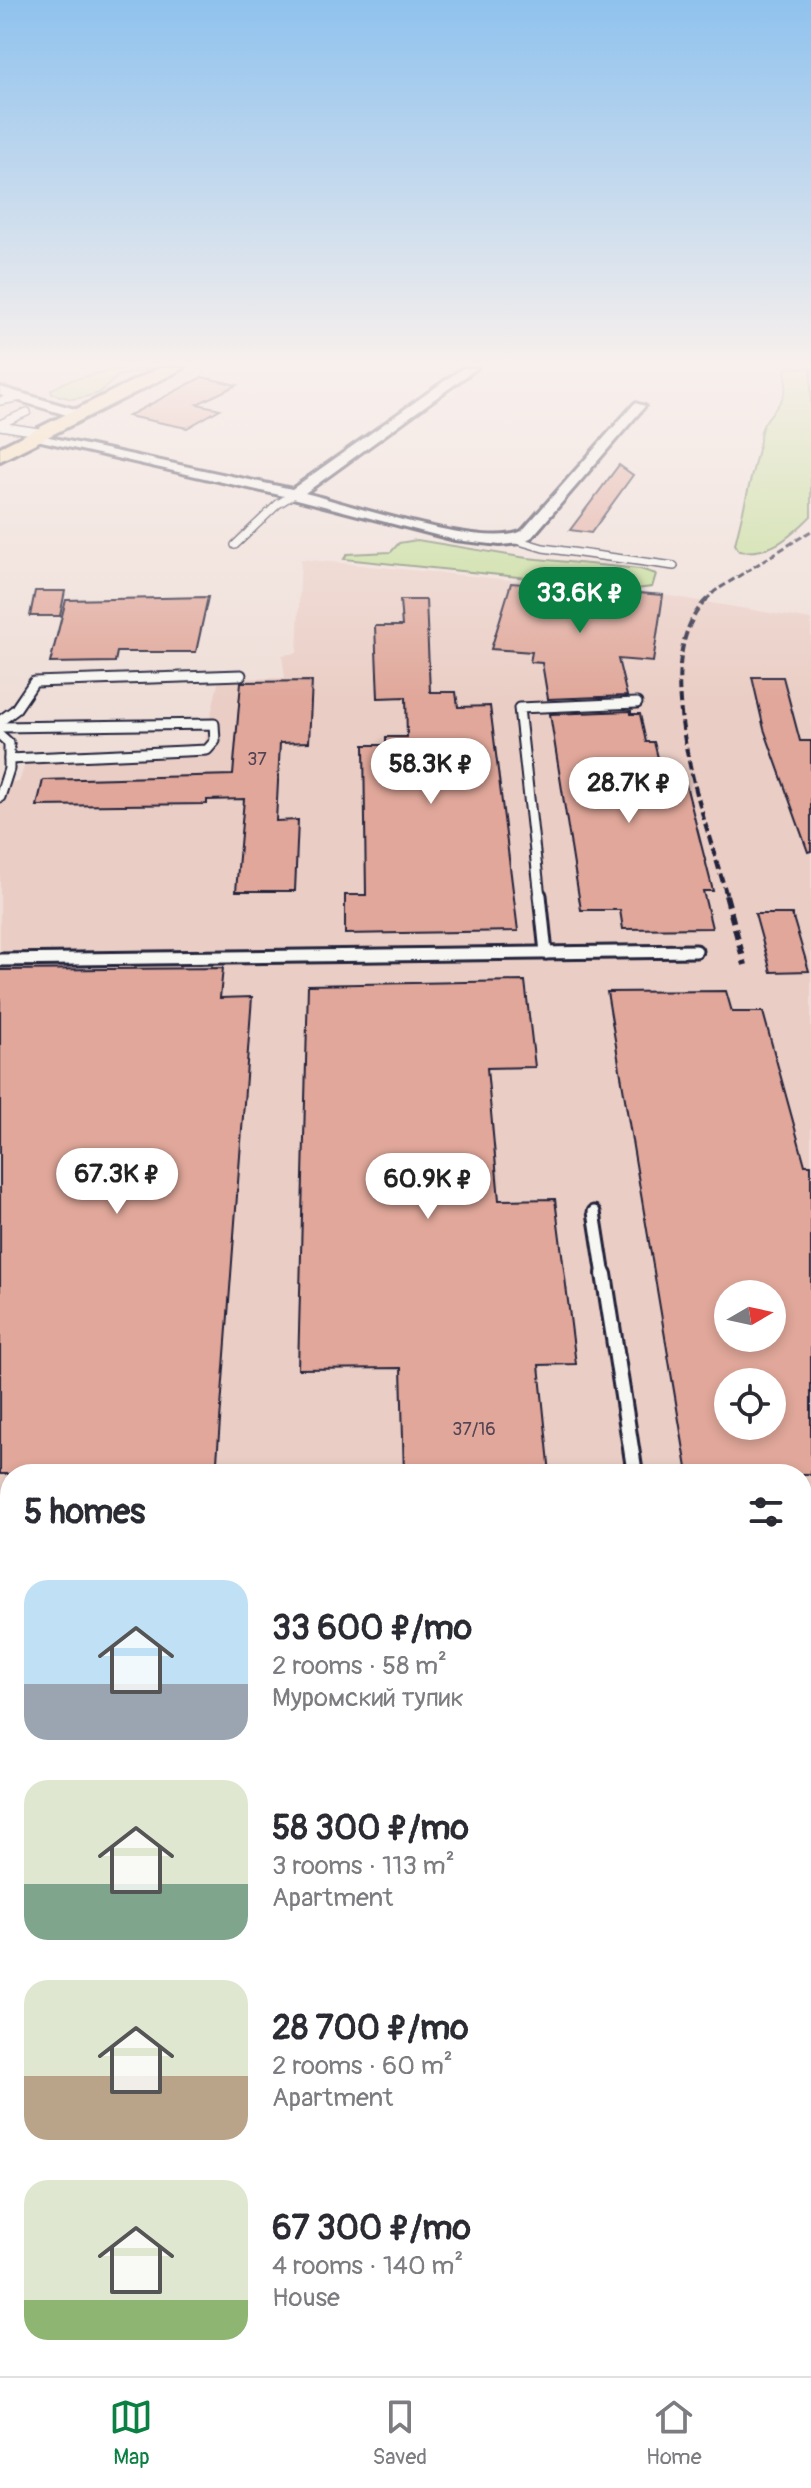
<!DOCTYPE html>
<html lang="en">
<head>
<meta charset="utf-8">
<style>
	body { margin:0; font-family:Pangolin,sans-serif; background:#f2f2f3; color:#2b2b33; height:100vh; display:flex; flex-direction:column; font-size:30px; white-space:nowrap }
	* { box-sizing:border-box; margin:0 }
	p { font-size:26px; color:#7c7c81 }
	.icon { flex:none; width:44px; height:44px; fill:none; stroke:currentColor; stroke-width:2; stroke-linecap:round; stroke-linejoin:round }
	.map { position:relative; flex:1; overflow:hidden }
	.drawer { position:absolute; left:0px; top:1464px; width:812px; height:912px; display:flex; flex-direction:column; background:#fff; border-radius:32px 32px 0 0; box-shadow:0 4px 12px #0003 }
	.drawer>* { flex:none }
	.needle { width:52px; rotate:81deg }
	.controls { position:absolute; left:714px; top:1280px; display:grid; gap:16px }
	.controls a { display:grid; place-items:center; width:72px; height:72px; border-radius:50%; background:#fff; box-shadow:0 4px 12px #0003; font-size:40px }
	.price { position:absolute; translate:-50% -68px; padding:0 18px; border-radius:28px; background:#fff; color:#222; font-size:26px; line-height:52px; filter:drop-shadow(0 2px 4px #0008) }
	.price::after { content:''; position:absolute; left:50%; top:48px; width:24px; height:18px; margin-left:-12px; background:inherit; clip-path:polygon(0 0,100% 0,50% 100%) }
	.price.active { background:#0b8043; color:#fff }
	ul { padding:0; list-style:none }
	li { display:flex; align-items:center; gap:24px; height:200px; padding:0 24px }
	li span { display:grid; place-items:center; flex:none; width:224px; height:160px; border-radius:24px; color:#555 }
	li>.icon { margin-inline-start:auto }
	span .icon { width:96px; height:96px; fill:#fffc; stroke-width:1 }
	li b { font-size:34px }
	h2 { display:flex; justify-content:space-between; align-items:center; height:96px; padding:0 24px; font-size:34px }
	.dock { display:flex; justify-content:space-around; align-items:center; height:112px; border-top:2px solid #e1e1e2; background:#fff; font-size:22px; color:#7c7c81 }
	.dock a { display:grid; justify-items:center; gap:4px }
	.dock .active { color:#0b8043 }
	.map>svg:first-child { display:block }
	.built { fill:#eacec5; fill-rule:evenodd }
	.green { fill:#c0dc93; stroke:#717f67; stroke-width:2 }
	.building { fill:#e0a79a; stroke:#22223b; stroke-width:2; fill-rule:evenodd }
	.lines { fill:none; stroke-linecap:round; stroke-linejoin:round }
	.service-far4-casing { stroke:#22223b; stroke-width:10 }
	.service-far3-casing { stroke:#22223b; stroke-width:13 }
	.service-far2-casing { stroke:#22223b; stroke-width:17 }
	.service-far1-casing { stroke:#22223b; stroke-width:20 }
	.service-casing { stroke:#22223b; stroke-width:24 }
	.minor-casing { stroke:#22223b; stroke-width:6 }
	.primary-casing { stroke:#22223b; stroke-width:6 }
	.service-far4 { stroke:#f6f6f2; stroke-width:7 }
	.service-far3 { stroke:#f6f6f2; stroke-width:9 }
	.service-far2 { stroke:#f6f6f2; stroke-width:11 }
	.service-far1 { stroke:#f6f6f2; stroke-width:14 }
	.service { stroke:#f6f6f2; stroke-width:18 }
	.minor { fill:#f6f6f2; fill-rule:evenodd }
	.primary { fill:#faddab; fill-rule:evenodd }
	.rail-far2 { stroke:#22223b; stroke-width:3; stroke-dasharray:7 3; stroke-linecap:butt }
	.rail-far1 { stroke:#22223b; stroke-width:4; stroke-dasharray:9 4; stroke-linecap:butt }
	.rail { stroke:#22223b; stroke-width:6; stroke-dasharray:11 6; stroke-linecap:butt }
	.labels { text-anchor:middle; stroke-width:8; stroke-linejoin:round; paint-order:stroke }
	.number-label { font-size:18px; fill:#524353 }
</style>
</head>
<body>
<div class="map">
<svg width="811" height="2376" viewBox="0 0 811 2376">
	<rect width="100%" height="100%" fill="#efded8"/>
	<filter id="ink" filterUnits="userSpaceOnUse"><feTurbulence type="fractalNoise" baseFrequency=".0125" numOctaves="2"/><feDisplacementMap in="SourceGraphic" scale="16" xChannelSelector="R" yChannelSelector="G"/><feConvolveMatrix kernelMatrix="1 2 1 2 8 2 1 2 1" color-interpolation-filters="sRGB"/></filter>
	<g filter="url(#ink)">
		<path class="built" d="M301,559l362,36 148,25v1756h-811v-1594h19l10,-30 175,-7 15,-66 66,-1 -3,-23 15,-2zM728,1294h44v44h-44zM728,1382h44v44h-44zM10,1474h792v892h-792z"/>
		<g class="green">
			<polygon points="121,368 153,368 118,376 99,393 85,397 72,399 52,394 51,390 67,381"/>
			<path d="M785,368h26v148c-21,21 -40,39 -72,35l-4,-7 25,-103c-1,-31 33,-30 25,-73z"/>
			<polygon points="417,540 527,558 640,569 656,574 652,587 636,589 344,559 347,554 391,552 399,543"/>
		</g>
		<g class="building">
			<polygon points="202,377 237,385 197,404 220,409 187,428 128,416"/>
			<polygon points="619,465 633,475 591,533 570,530"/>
			<polygon points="511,583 663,595 653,662 618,659 627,696 548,699 542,663 530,662 532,652 491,649"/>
			<polygon points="35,591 65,591 60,616 30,616"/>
			<polygon points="208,597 196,652 117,652 115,662 50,663 66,600"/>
			<polygon points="400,600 426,600 430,692 456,692 458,707 490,706 518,931 345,934 345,895 366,895 364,745 386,745 386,737 407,737 406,697 378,698 375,626 402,626"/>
			<polygon points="752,677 783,677 800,741 811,741 811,851 808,852 764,729"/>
			<polygon points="312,681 309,742 280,743 276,821 298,820 295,891 236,891 244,799 207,800 207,804 37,806 43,780 233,775 241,682"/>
			<polygon points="631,711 631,714 640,714 646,742 654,742 665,785 686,785 713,891 703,891 712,928 623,929 620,910 581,910 550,714"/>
			<polygon points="755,914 792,914 809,971 771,972"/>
			<polygon points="223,968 220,998 252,997 216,1474 0,1474 0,970"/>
			<polygon points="525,981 535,1067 487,1068 499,1200 555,1199 576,1364 539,1365 550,1474 404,1474 401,1368 298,1369 308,985"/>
			<path d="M726,991l6,21h31l42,153h6v309h-123l-81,-482zM728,1294h44v44h-44zM728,1382h44v44h-44z"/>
		</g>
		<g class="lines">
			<defs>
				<g id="service-far4">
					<polyline points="0,401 22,397"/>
					<polyline points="0,424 27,412"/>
					<polyline points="0,426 45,433"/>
					<polyline points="516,540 543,548 674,566"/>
					<polyline points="235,545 278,504 294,494"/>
				</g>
				<g id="service-far3">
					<polyline points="0,721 15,710 34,682 241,675"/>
					<polyline points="0,727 214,724 215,741 207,750 9,759"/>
					<polyline points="0,735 9,743 9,769 0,797"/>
					<polyline points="540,897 519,708 637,703"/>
				</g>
				<g id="service-far2">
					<polyline points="540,895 546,953"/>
					<polyline points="0,960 696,951"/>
					<polyline points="594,1212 604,1276"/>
				</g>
				<polyline id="service-far1" points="604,1274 635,1474"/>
				<polyline id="service" points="0,1996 10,1996"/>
				<g id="minor">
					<path d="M463,368h14l-172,125c43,11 181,57 217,38l113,-128 10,3 -113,131 -11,6 -21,2 -45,-5 -162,-42 -265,-60 7,-4 257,55z"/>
					<polygon points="0,387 85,412 86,415 80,419 0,395"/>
				</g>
				<polygon id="primary" points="159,368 184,368 0,461 0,447"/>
			</defs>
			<use href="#service-far4" class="service-far4-casing"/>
			<use href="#service-far3" class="service-far3-casing"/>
			<use href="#service-far2" class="service-far2-casing"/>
			<use href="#service-far1" class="service-far1-casing"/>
			<use href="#service" class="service-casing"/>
			<use href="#minor" class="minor-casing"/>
			<use href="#primary" class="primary-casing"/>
			<use href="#service-far4" class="service-far4"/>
			<use href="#service-far3" class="service-far3"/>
			<use href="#service-far2" class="service-far2"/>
			<use href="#service-far1" class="service-far1"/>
			<use href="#service" class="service"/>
			<use href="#minor" class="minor"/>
			<use href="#primary" class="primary"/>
			<polyline class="rail-far2" points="705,601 715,591 811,531"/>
			<path class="rail-far1" d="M707,599c-64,64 0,223 20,298"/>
			<polyline class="rail" points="726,895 745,965"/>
		</g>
	</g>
	<linearGradient id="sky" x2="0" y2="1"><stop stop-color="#8fc2ee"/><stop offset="0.52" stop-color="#f8f0ed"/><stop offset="1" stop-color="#f8f0ed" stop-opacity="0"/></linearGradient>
	<rect width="811" height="701" fill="url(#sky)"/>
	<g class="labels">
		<g class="number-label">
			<text x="257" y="765">37</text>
			<text x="474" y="1435">37/16</text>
		</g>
	</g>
</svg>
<div class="controls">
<a><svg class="needle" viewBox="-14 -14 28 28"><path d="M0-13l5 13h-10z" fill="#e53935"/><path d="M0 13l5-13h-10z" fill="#7c7c81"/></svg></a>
<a><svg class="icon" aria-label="locate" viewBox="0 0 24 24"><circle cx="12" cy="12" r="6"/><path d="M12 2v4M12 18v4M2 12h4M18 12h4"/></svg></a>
</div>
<b class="price active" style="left:580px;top:635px">33.6K ₽</b>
<b class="price" style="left:431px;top:806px">58.3K ₽</b>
<b class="price" style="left:629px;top:825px">28.7K ₽</b>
<b class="price" style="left:117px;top:1216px">67.3K ₽</b>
<b class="price" style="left:428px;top:1221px">60.9K ₽</b>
<section class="drawer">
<h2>5 homes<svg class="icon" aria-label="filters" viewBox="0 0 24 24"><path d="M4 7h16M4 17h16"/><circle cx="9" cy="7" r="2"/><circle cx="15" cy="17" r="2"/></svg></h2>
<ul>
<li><span style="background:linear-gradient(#bfe0f5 65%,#9aa5b1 0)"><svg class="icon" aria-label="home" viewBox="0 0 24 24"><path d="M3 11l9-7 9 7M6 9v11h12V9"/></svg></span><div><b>33 600 ₽/mo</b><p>2 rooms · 58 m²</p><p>Муромский тупик</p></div></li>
<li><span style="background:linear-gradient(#dfe7d0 65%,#7fa58c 0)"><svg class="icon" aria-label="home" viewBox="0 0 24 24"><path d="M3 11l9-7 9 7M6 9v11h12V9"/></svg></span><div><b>58 300 ₽/mo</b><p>3 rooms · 113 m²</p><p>Apartment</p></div></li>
<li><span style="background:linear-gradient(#dfe7d0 60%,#b9a48a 0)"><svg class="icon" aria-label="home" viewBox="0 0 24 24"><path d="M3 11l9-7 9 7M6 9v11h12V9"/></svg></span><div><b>28 700 ₽/mo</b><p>2 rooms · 60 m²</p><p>Apartment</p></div></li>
<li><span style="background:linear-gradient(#dfe7d0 75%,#8fb573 0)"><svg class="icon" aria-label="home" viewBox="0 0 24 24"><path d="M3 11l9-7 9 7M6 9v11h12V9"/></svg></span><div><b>67 300 ₽/mo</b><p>4 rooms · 140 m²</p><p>House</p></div></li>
</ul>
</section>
</div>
<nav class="dock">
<a class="active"><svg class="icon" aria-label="map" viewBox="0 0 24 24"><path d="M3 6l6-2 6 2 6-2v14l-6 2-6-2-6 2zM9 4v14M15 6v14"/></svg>Map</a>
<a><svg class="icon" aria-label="saved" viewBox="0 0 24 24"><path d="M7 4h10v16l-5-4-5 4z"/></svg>Saved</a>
<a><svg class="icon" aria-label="home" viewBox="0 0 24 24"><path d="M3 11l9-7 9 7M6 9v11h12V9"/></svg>Home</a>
</nav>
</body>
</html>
